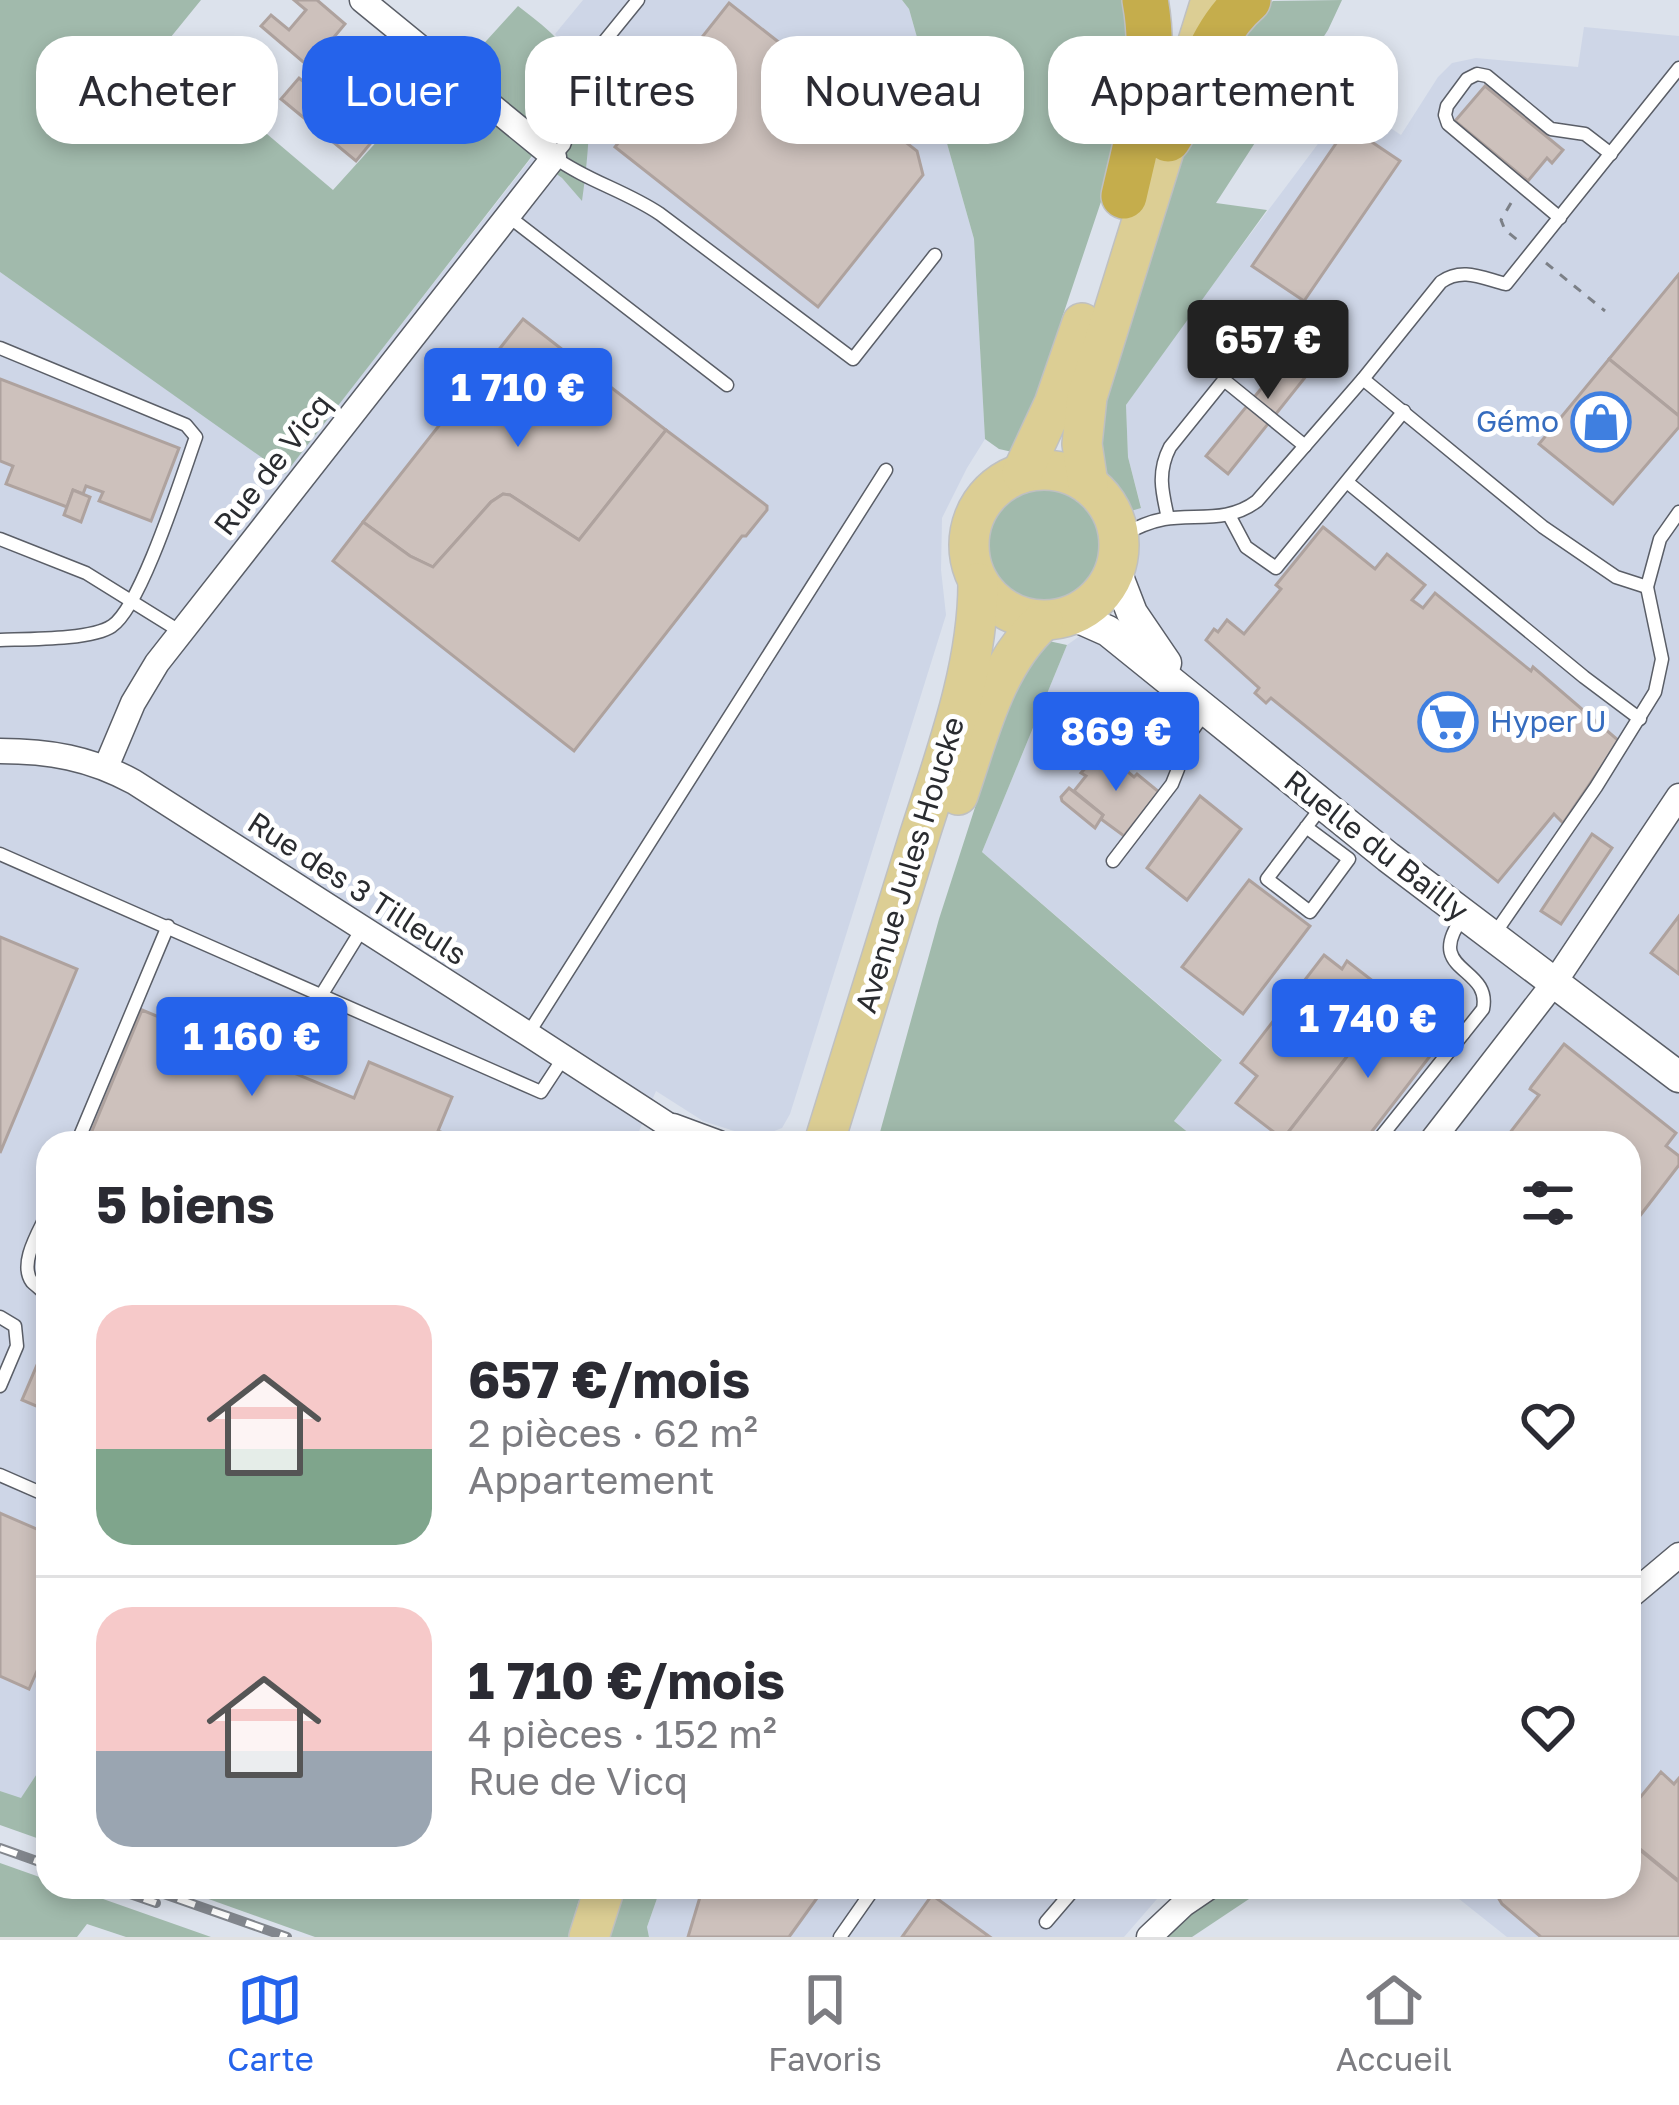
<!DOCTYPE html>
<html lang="fr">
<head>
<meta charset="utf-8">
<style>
	body { margin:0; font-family:"Golos Text",sans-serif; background:#f7f7f7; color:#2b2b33; height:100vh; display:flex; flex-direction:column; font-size:45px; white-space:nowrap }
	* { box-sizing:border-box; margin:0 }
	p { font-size:39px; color:#7c7c81 }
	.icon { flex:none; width:66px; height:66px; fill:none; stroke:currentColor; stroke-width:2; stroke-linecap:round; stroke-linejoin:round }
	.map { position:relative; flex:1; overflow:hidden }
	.side { position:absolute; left:36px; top:1131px; width:1605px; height:768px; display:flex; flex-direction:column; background:#fff; border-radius:36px; box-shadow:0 6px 18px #0003 }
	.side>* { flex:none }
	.hud { position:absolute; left:36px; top:36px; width:1608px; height:108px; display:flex; gap:24px }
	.price { position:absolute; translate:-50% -102px; padding:0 27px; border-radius:12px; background:#2563eb; color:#fff; font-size:39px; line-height:78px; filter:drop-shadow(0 3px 6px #0008) }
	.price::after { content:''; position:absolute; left:50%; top:72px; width:36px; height:27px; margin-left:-18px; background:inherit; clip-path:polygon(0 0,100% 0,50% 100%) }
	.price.on { background:#222; color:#fff }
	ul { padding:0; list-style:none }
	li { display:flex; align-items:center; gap:36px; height:300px; padding:0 60px }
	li+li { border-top:3px solid #e1e1e2 }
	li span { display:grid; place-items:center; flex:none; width:336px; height:240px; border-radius:36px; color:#555 }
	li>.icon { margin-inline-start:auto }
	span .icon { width:144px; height:144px; fill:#fffc; stroke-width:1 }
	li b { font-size:51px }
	h2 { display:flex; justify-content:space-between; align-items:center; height:144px; padding:0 60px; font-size:51px }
	.tag { padding:0 42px; border-radius:36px; background:#fff; box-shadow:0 6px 18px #0003; font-size:42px; line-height:108px }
	.tag.on { background:#2563eb; color:#fff }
	.tabs { display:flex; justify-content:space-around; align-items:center; height:168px; border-top:3px solid #e1e1e2; background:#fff; font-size:33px; color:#7c7c81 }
	.tabs a { display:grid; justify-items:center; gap:6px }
	.tabs .on { color:#2563eb }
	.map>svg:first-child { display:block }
	.built { fill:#ced6e7 }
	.green { fill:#a1baac }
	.building { fill:#cdc1bc; stroke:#aea29e; stroke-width:3 }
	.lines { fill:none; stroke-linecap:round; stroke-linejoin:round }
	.service-casing { stroke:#5a5e67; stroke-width:15 }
	.minor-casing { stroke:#5a5e67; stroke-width:27 }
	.tertiary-casing { stroke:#5a5e67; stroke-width:33 }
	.primary-casing { stroke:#bfc0c1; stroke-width:42 }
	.motorway-casing { stroke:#bfc0c1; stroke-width:48 }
	.path { stroke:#7c8087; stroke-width:3; stroke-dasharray:9 9; stroke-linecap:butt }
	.service { stroke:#fff; stroke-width:12 }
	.minor { stroke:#fff; stroke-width:24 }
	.tertiary { stroke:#fff; stroke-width:30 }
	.primary { stroke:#dcce94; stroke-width:39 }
	.motorway { stroke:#c5ad4c; stroke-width:45 }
	.rail-casing { stroke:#82868d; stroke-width:10 }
	.rail { stroke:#fff; stroke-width:6; stroke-dasharray:18; stroke-linecap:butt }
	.labels { text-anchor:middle; stroke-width:10; stroke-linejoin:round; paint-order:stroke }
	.shop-label { font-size:30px; fill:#366cbe; stroke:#fff; text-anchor:end }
	.street-label { font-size:30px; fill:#2a2c30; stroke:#fff }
</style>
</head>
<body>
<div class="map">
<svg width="1679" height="1937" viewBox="0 0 1679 1937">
	<rect width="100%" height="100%" fill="#dce2ec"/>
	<g class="built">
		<polygon points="583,0 902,0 909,9 974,239 985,439 967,468 942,518 941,570 946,615 790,1114 782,1128 756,1138 703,1121 656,1091 634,1143 48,1143 48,1757 21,1799 0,1791 0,272 285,473 533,156 562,178 581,199 587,80 555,34"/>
		<polygon points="1584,27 1679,36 1679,1937 1507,1937 1444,1887 1629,1887 1629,1143 1201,1143 1174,1121 1222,1059 982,852 1067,645 1087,631 1119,653 1130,576 1129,543 1124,513 1141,507 1128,457 1126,405 1175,335 1350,101 1401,135 1438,77 1452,63 1476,58 1578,67"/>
		<polygon points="661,1887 1176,1887 1157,1899 1124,1937 649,1937 647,1927"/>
	</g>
	<g class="green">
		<path d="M0,0h201l-48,59 83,69 11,-11 86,73 103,-114 11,8 71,-78c26,20 51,39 66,70 11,21 2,99 -2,125l-20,-23 -30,-22 -247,318 -285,-202z"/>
		<polygon points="902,0 1130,0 1137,35 1114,163 1062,318 1041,407 1021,454 999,449 985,439 974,239 909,9"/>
		<polygon points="1342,0 1328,30 1216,203 1267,210 1126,405 1128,457 1141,508 1124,513 1103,476 1097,420 1179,163 1227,38 1273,1"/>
		<circle cx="1044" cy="545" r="59"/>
		<polygon points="1044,640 1067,645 982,852 1222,1060 1174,1121 1201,1143 877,1143 939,919 1020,668"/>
		<polygon points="48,1757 48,1842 0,1825 0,1791 21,1798"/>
		<polygon points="0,1863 48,1880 48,1887 69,1887 211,1937 126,1937 87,1924 77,1937 0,1937"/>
		<polygon points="175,1887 583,1887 568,1937 315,1937"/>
		<polygon points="619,1887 661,1887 647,1927 649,1937 603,1937"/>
		<polygon points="1225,1887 1267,1887 1192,1937 1160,1937 1208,1898"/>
	</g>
	<g class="building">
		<polygon points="294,0 317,0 345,24 309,67 261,26 271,15 289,30 306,10"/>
		<polygon points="729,3 917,151 923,175 818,307 615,147"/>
		<polygon points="392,63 413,81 384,117 389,121 356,161 281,99 299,78 361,129 370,119 356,107"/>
		<polygon points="250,73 264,84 239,115 225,104"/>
		<polygon points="1485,86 1563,150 1552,163 1547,158 1528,181 1455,121"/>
		<polygon points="1348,126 1400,161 1304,301 1252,266"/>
		<polygon points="1679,274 1679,416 1609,359"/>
		<polygon points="523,319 666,430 579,540 510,495 503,494 491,502 433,567 410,556 363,522"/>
		<polygon points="1309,330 1330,346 1228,474 1206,456"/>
		<polygon points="1609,359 1679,416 1679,427 1613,504 1539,444"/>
		<polygon points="0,379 179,448 151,521 99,501 103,492 86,486 83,494 73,490 67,507 6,484 13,466 0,461"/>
		<polygon points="666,430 767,506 767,510 746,536 742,536 574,751 333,561 363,522 410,556 433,567 491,502 503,494 510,495 579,540"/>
		<polygon points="73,490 90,497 81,522 64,515"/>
		<polygon points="1323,527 1375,569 1387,554 1425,585 1412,600 1423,608 1435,593 1531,671 1533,667 1619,741 1563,823 1554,814 1498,882 1271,698 1266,703 1255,693 1259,688 1206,640 1214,629 1218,632 1227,620 1244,634 1281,589 1276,585"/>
		<polygon points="1105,753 1134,777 1137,774 1159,792 1124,836 1101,819 1103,815 1074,791 1086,776 1081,773 1088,765 1092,768"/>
		<polygon points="1069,788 1103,815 1095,828 1062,801 1061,797"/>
		<polygon points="1200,796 1241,829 1187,900 1147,868"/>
		<polygon points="1592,834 1612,848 1561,924 1541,911"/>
		<polygon points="1249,880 1310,926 1243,1014 1182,967"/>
		<polygon points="1679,916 1679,974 1651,953"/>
		<polygon points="0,937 77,969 0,1153"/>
		<polygon points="1324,955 1342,969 1347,961 1378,985 1372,993 1387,1005 1283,1139 1236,1103 1257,1076 1241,1063"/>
		<polygon points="1387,1005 1403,1018 1409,1011 1444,1038 1363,1143 1289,1143 1283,1139"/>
		<polygon points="142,1010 354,1098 369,1062 452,1097 438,1131 467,1143 87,1143"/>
		<polygon points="1564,1044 1676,1133 1666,1146 1679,1156 1679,1165 1629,1230 1629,1143 1502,1143 1539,1095 1530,1089 1531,1087"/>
		<polygon points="46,1344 48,1344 48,1411 22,1400"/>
		<polygon points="0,1513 48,1534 48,1646 29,1689 0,1676"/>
		<polygon points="1661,1772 1674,1784 1679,1778 1679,1881 1629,1840 1629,1811"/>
		<polygon points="1629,1841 1679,1882 1679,1937 1541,1937 1502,1904 1492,1887 1629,1887"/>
		<polygon points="703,1887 825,1887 789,1937 688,1937"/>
		<polygon points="932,1895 990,1937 902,1937"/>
	</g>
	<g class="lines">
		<defs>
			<g id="service">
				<path d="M638,0l-65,80 -2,46 -7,19 -10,12c33,24 72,34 106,57l193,145 82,-104"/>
				<polyline points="508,216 727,385"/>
				<polyline points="1560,218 1448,124 1445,115 1447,106 1467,79 1477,74 1487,76 1551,129 1585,134 1611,154"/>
				<path d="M0,348l186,77 10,12c-14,39 -55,170 -84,189 -20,14 -86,13 -112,14"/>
				<polyline points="1363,379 1543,527 1616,577 1647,587"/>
				<polyline points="1347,482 1584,677 1640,719"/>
				<polyline points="1229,515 1246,547 1276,568 1404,411"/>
				<path d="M1168,518c-6,-26 -11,-46 2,-71l54,-67 81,66"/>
				<path d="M1119,537c14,-8 28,-15 45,-18 33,-5 64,4 93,-18l106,-122 78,-97c21,-15 41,-4 65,2l173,-216"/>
				<polyline points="0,539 86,573 181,632"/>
				<polyline points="1306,827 1349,859 1310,912 1267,879 1323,805"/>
				<polyline points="0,854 541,1092 564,1057"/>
				<polyline points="1113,861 1172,784 1178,769 1178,750 1207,710"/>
				<polyline points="1493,936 1596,787 1655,692 1662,659 1647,587 1660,539 1679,512"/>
				<polyline points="322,994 362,929"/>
				<polyline points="1413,995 1463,1034"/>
				<polyline points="528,1034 886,470"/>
				<polyline points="77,1143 168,926"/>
				<path d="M1376,1143l107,-134c9,-44 -61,-36 -20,-92"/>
				<path d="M48,1212c-8,18 -30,51 -16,70 1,1 15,13 16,14"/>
				<polyline points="0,1317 15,1326 17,1346 0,1386"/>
				<polyline points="0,1475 48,1496"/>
				<polyline points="1046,1922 1076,1887"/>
				<polyline points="840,1937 875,1887"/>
			</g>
			<g id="minor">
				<path d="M0,751c49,0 90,7 134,31l394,252 137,89 23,20"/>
				<polyline points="106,767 133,703 157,663 554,157 362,0"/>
				<polyline points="673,1126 719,1143"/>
				<polyline points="1430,1143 1554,983 1679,796"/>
				<polyline points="1629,1597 1679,1555"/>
				<polyline points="1149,1937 1184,1904 1209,1887"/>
			</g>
			<g id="tertiary">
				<polyline points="1115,569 1132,613 1166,663"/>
				<polyline points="1072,615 1108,631 1388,857 1679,1077"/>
			</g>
			<g id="primary">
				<circle cx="1044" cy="545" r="75"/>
				<polyline points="1022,473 1054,404 1082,323"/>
				<polyline points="1088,484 1082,444 1087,397 1211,0"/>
				<path d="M958,795c21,-60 36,-130 85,-174"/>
				<path d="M824,1143c32,-103 64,-206 96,-309 26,-81 58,-166 58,-251"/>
				<polyline points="589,1937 605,1887"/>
			</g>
			<g id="motorway">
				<path d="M1168,139c30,-46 37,-102 80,-139"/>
				<path d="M1124,196c15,-66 34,-128 21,-196"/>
			</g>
		</defs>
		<use href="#service" class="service-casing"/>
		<use href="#minor" class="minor-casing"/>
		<use href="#tertiary" class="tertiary-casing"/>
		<use href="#primary" class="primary-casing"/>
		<use href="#motorway" class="motorway-casing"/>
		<g class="path">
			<polyline points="1511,203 1501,220 1505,230 1520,242"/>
			<polyline points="1546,263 1605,311"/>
		</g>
		<use href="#service" class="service"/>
		<use href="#minor" class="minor"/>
		<use href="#tertiary" class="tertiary"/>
		<use href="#primary" class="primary"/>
		<use href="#motorway" class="motorway"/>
		<defs>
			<g id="rail">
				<polyline points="0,1848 48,1865"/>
				<polyline points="110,1887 156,1903"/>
				<polyline points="144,1887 287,1937"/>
			</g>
		</defs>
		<use href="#rail" class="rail-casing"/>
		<use href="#rail" class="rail"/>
	</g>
	<defs>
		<symbol id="shop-ring" viewBox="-11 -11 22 22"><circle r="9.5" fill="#fff" stroke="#3f7fe0" stroke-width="1.5"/><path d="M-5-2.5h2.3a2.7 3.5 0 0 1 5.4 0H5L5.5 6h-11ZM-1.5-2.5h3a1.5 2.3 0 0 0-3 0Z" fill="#3f7fe0"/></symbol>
		<symbol id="supermarket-ring" viewBox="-11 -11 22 22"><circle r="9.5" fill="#fff" stroke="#3f7fe0" stroke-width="1.5"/><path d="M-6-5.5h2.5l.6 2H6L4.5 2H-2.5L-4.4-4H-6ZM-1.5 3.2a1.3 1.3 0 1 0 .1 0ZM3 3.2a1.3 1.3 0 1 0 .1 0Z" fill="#3f7fe0"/></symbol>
	</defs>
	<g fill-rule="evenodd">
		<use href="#shop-ring" x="1568" y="389" width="66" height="66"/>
		<use href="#supermarket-ring" x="1415" y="689" width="66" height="66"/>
	</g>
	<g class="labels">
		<g class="shop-label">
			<text x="1559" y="432">Gémo</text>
			<text x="1490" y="732" text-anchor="start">Hyper U</text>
		</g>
		<g class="street-label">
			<text transform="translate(273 465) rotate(-52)" y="10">Rue de Vicq</text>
			<text transform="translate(1376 846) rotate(38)" y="10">Ruelle du Bailly</text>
			<text transform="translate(910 865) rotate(-73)" y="10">Avenue Jules Houcke</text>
			<text transform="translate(357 889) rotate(33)" y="10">Rue des 3 Tilleuls</text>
		</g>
	</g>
</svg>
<b class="price on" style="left:1268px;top:402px">657 €</b>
<b class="price" style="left:518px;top:450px">1 710 €</b>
<b class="price" style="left:1116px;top:794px">869 €</b>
<b class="price" style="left:1368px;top:1081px">1 740 €</b>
<b class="price" style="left:252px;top:1099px">1 160 €</b>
<div class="hud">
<a class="tag">Acheter</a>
<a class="tag on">Louer</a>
<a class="tag">Filtres</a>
<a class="tag">Nouveau</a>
<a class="tag">Appartement</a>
</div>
<section class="side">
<h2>5 biens<svg class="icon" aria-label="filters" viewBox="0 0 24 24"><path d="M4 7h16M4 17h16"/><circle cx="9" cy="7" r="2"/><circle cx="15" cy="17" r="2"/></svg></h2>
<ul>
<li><span style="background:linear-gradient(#f6c9c9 60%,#7fa58c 0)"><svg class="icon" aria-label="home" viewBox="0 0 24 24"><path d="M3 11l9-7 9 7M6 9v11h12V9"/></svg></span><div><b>657 €/mois</b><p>2 pièces · 62 m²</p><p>Appartement</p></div><svg class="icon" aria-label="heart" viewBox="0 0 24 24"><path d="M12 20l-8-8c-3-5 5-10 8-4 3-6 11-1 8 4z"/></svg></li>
<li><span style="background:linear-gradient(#f6c9c9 60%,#9aa5b1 0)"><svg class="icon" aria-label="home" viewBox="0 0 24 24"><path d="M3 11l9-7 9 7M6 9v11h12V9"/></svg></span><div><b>1 710 €/mois</b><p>4 pièces · 152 m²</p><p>Rue de Vicq</p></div><svg class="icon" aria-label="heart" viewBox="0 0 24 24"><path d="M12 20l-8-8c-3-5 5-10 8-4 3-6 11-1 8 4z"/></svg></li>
</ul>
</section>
</div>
<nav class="tabs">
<a class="on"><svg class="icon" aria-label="map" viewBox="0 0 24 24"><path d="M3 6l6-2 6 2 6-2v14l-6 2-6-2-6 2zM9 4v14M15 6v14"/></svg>Carte</a>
<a><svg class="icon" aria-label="saved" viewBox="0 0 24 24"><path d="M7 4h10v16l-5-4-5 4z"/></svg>Favoris</a>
<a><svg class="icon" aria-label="home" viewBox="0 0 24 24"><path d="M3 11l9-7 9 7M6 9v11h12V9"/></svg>Accueil</a>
</nav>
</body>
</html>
